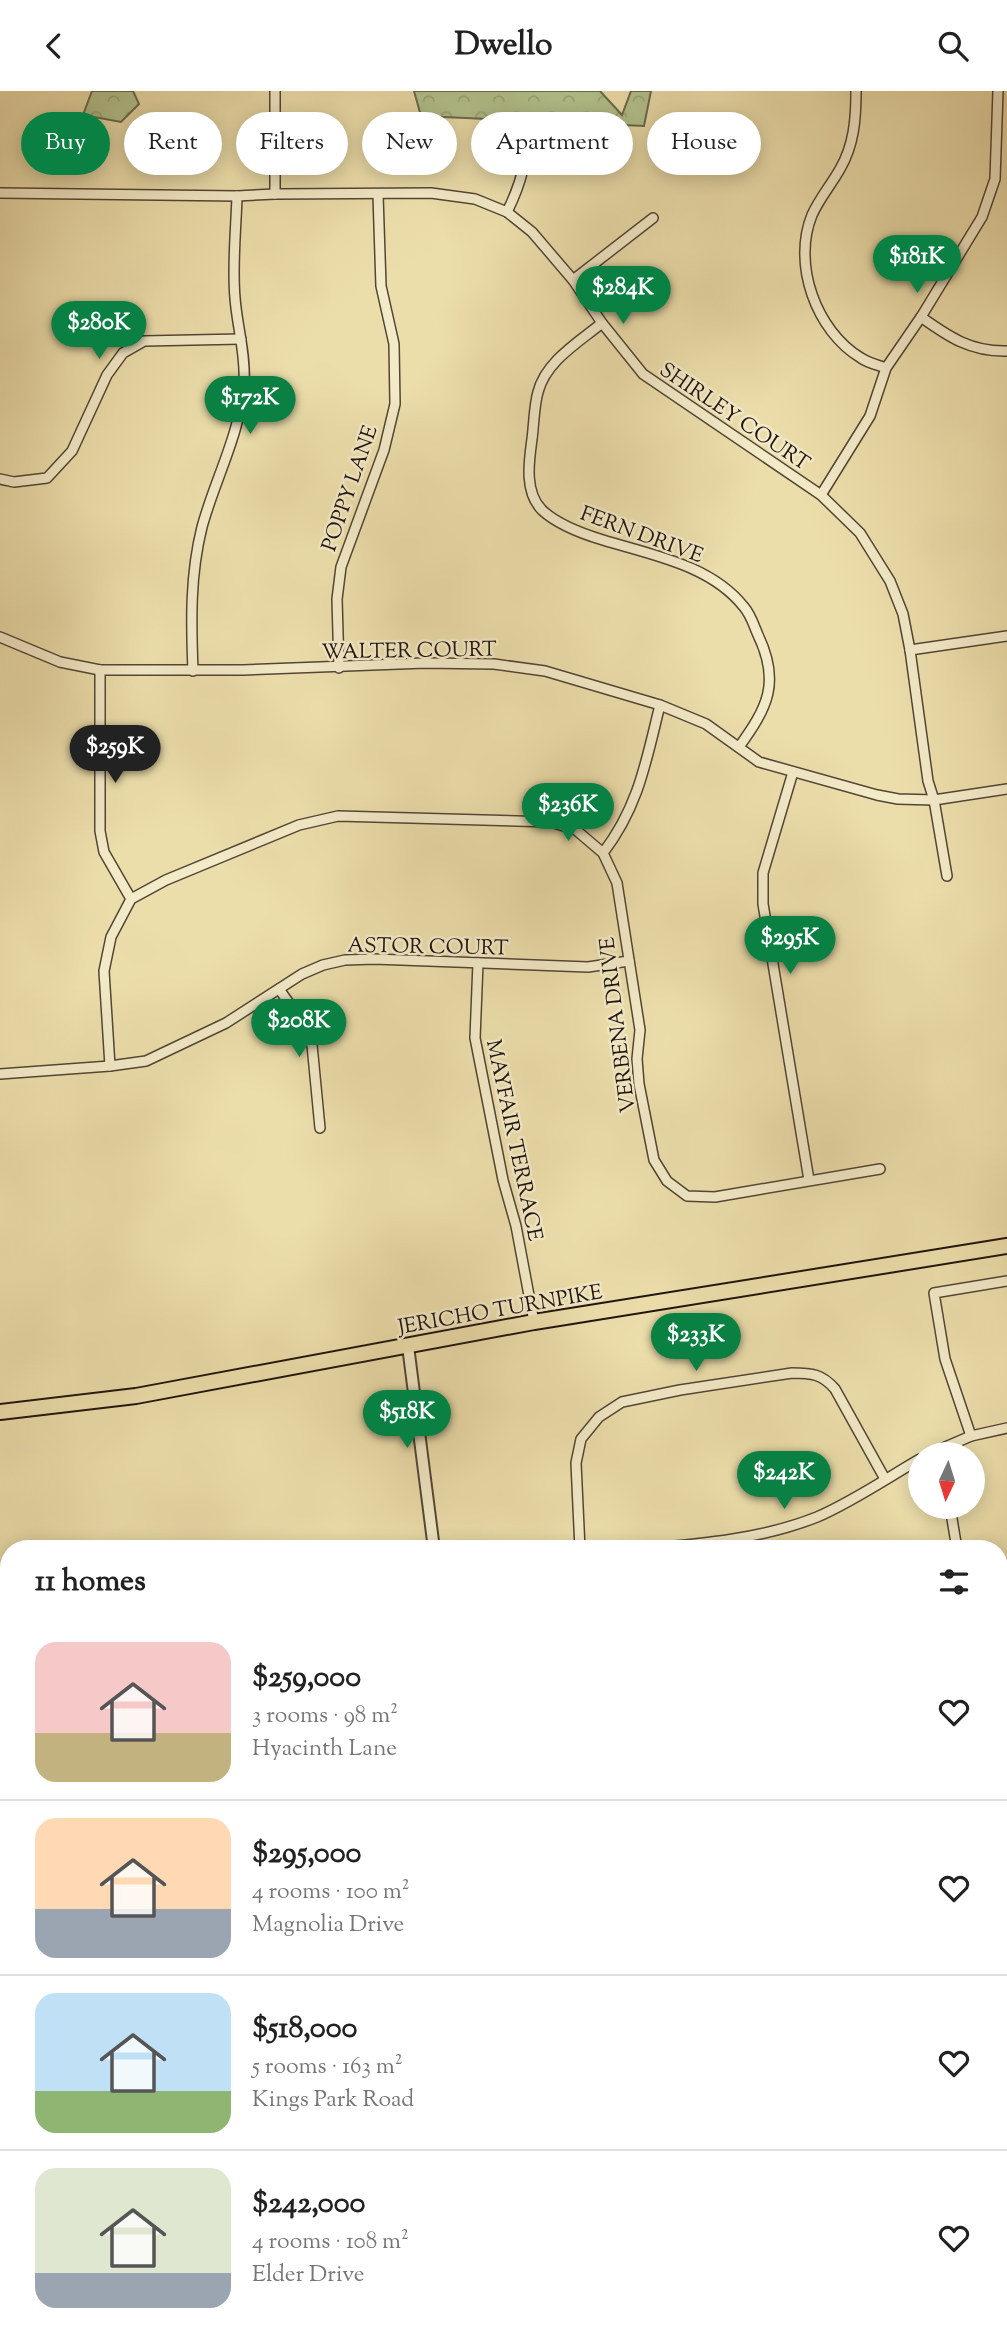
<!DOCTYPE html>
<html lang="en">
<head>
<meta charset="utf-8">
<style>
	body { margin:0; font-family:"Sorts Mill Goudy",serif; background:#f2f2f2; color:#222; height:100vh; display:flex; flex-direction:column; font-size:26px; white-space:nowrap }
	* { box-sizing:border-box; margin:0 }
	p { font-size:23px; color:#767676 }
	.icon { flex:none; width:38px; height:38px; fill:none; stroke:currentColor; stroke-width:2; stroke-linecap:round; stroke-linejoin:round }
	.map { position:relative; flex:1; overflow:hidden }
	.side { position:absolute; left:0px; top:1449px; width:1008px; height:798px; display:flex; flex-direction:column; background:#fff; border-radius:28px 28px 0 0; box-shadow:0 4px 18px #0003 }
	.side>* { flex:none }
	.banner { position:absolute; left:21px; top:21px; width:966px; height:63px; display:flex; gap:14px }
	.needle { width:46px; rotate:184deg }
	.buttons { position:absolute; left:908px; top:1351px; display:grid; gap:14px }
	.buttons a { display:grid; place-items:center; width:77px; height:77px; border-radius:50%; background:#fff; box-shadow:0 4px 18px #0003; font-size:35px }
	.price { position:absolute; translate:-50% -60px; padding:0 16px; border-radius:24px; background:#0b8043; color:#fff; font-size:23px; line-height:46px; filter:drop-shadow(0 2px 4px #0008) }
	.price::after { content:''; position:absolute; left:50%; top:42px; width:21px; height:16px; margin-left:-10px; background:inherit; clip-path:polygon(0 0,100% 0,50% 100%) }
	.price.active { background:#222; color:#fff }
	ul { padding:0; list-style:none }
	li { display:flex; align-items:center; gap:21px; height:175px; padding:0 35px }
	li+li { border-top:2px solid #e0e0e0 }
	li span { display:grid; place-items:center; flex:none; width:196px; height:140px; border-radius:21px; color:#555 }
	li>.icon { margin-inline-start:auto }
	span .icon { width:84px; height:84px; fill:#fffc; stroke-width:1 }
	li b { font-size:30px }
	h2 { display:flex; justify-content:space-between; align-items:center; height:84px; padding:0 35px; font-size:30px }
	.tag { padding:0 24px; border-radius:32px; background:#fff; box-shadow:0 4px 18px #0003; font-size:24px; line-height:63px }
	.tag.active { background:#0b8043; color:#fff }
	header { display:flex; justify-content:space-between; align-items:center; height:91px; padding:0 35px; background:#fff; font-size:32px; font-weight:800 }
	.map>svg:first-child { display:block }
	.forest { fill:url(#forest-crowns); stroke:#696b4e; stroke-width:2 }
	.lines { fill:none; stroke-linecap:round; stroke-linejoin:round }
	.minor-casing { stroke:#524635; stroke-width:12 }
	.tertiary-casing { stroke:#524635; stroke-width:14 }
	.primary-casing { stroke:#1f140e; stroke-width:18 }
	.minor { stroke:#f3eac8; stroke-width:9 }
	.tertiary { stroke:#f3eac8; stroke-width:10 }
	.primary { stroke:#ecdeab; stroke-width:14 }
	.labels { text-anchor:middle; stroke-width:5; stroke-linejoin:round; paint-order:stroke }
	.street-label { font-size:21px; fill:#1f140e; stroke:#f3eac8 }
</style>
</head>
<body>
<header><svg class="icon" aria-label="back" viewBox="0 0 24 24"><path d="M15 5l-7 7 7 7"/></svg>Dwello<svg class="icon" aria-label="search" viewBox="0 0 24 24"><circle cx="10" cy="10" r="6"/><path d="M15 15l6 6"/></svg></header>
<div class="map">
<svg width="1007" height="2247" viewBox="0 0 1007 2247">
	<defs>
		<pattern id="forest-crowns" width="20" height="18" patternUnits="userSpaceOnUse" patternTransform="scale(1.75)"><rect width="20" height="18" fill="#b3c28d"/><path d="M2 6a3 3 0 1 1 6 0M12 15a3 3 0 1 1 6 0" fill="none" stroke="#9aa678"/></pattern>
	</defs>
	<rect width="100%" height="100%" fill="#ecdeab"/>
	<filter id="stains"><feTurbulence type="fractalNoise" baseFrequency=".00286" numOctaves="4"/><feColorMatrix values="0 0 0 0 .2 0 0 0 0 .09 0 0 0 0 .02 0 0 0 .5 -.17"/></filter>
	<radialGradient id="worn" r=".72"><stop offset=".6" stop-color="#630" stop-opacity="0"/><stop offset="1" stop-color="#630" stop-opacity=".3"/></radialGradient>
	<g class="forest">
		<polygon points="92,0 133,0 139,13 121,31 83,24"/>
		<polygon points="414,0 600,0 622,24 631,0 651,0 644,35 421,25"/>
		<polygon points="585,2238 802,2238 802,2247 752,2247"/>
	</g>
	<g class="lines">
		<defs>
			<g id="minor">
				<path d="M856,0c0,28 -2,54 -16,78 -9,16 -21,30 -28,46 -20,49 4,116 49,143 7,5 17,7 25,10"/>
				<polyline points="0,102 237,105 275,103 431,102 475,108 507,121 532,141 573,189 602,232 643,283 821,404 860,442 890,490 903,523 910,559 928,690 934,709 947,785"/>
				<polyline points="275,103 275,0"/>
				<path d="M507,121c15,-30 21,-55 20,-89"/>
				<polyline points="573,189 653,127"/>
				<path d="M921,226c28,20 50,35 86,34"/>
				<path d="M602,232c-23,19 -56,38 -64,69 -4,14 -4,32 -6,47 -3,22 -8,53 10,71 16,15 41,24 61,30 49,15 108,25 141,67 7,8 10,19 14,28 23,48 9,73 -19,112"/>
				<polyline points="0,388 14,391 47,387 72,360 107,284 123,262 144,250 241,248"/>
				<polyline points="821,404 870,325 886,277 921,226 982,126 995,88 998,0"/>
				<polyline points="0,546 60,571 100,579 243,579 425,572 494,573 545,580 660,614 706,633 759,671 877,704 898,708 934,709 1007,698"/>
				<polyline points="910,559 1007,545"/>
				<polyline points="339,577 337,508 341,476 384,359 395,313 394,253 381,195 378,104"/>
				<polyline points="100,579 100,740 104,761 131,808"/>
				<path d="M193,580c-2,-50 -3,-96 9,-144 13,-48 38,-92 42,-144 2,-28 -7,-57 -9,-85 -3,-33 1,-68 2,-102"/>
				<polyline points="793,681 763,782 763,813 809,1089"/>
				<path d="M603,762c36,-47 43,-92 57,-148"/>
				<polyline points="478,872 475,947 503,1089 516,1135 534,1231"/>
				<polyline points="279,898 299,926 312,954 320,1037"/>
				<polyline points="110,975 104,880 111,846 131,808 166,789 299,734 338,725 551,731 576,739 603,762 617,792 640,939 637,968 639,993 654,1069 667,1090 687,1105 715,1106 880,1078"/>
				<polyline points="0,983 110,975 146,970 226,932 302,883 323,874 345,869 374,868 588,876 629,870"/>
				<polyline points="971,1345 945,1268 934,1202 1007,1190"/>
				<polyline points="929,1363 971,1345 1007,1337"/>
				<polyline points="950,1416 957,1458"/>
				<path d="M580,1458l-4,-86 5,-24 18,-22 23,-15 58,-12 112,-17c20,0 30,1 43,16l50,90"/>
				<path d="M642,1458c59,-5 120,-10 175,-32 35,-15 70,-39 103,-58"/>
				<polyline points="999,1488 1007,1487"/>
				<polyline points="0,1502 9,1502"/>
				<polyline points="0,1750 9,1750"/>
				<polyline points="999,1805 1007,1804"/>
				<polyline points="999,1879 1007,1893"/>
				<polyline points="0,1941 9,1943"/>
				<polyline points="999,1961 1007,1935"/>
				<polyline points="999,2100 1007,2101"/>
				<polyline points="999,2136 1006,2247"/>
				<polyline points="0,2192 9,2192"/>
				<polyline points="864,2238 865,2247"/>
			</g>
			<g id="tertiary">
				<polyline points="408,1255 434,1458"/>
				<polyline points="240,2247 243,2238"/>
			</g>
			<polyline id="primary" points="0,1321 136,1305 534,1231 1007,1155"/>
		</defs>
		<use href="#minor" class="minor-casing"/>
		<use href="#tertiary" class="tertiary-casing"/>
		<use href="#primary" class="primary-casing"/>
		<use href="#minor" class="minor"/>
		<use href="#tertiary" class="tertiary"/>
		<use href="#primary" class="primary"/>
	</g>
	<g class="labels">
		<g class="street-label">
			<text transform="translate(735 325) rotate(34)" y="7">SHIRLEY COURT</text>
			<text transform="translate(349 397) rotate(-71)" y="7">POPPY LANE</text>
			<text transform="translate(642 443) rotate(20)" y="7">FERN DRIVE</text>
			<text transform="translate(409 559) rotate(-1)" y="7">WALTER COURT</text>
			<text transform="translate(428 855) rotate(1)" y="7">ASTOR COURT</text>
			<text transform="translate(617 934) rotate(-97)" y="7">VERBENA DRIVE</text>
			<text transform="translate(515 1049) rotate(78)" y="7">MAYFAIR TERRACE</text>
			<text transform="translate(500 1218) rotate(-10)" y="7">JERICHO TURNPIKE</text>
		</g>
	</g>
	<rect width="100%" height="100%" filter="url(#stains)"/>
	<rect width="100%" height="100%" fill="url(#worn)"/>
</svg>
<div class="buttons">
<a><svg class="needle" viewBox="-14 -14 28 28"><path d="M0-13l5 13h-10z" fill="#e53935"/><path d="M0 13l5-13h-10z" fill="#767676"/></svg></a>
</div>
<b class="price" style="left:917px;top:204px">$181K</b>
<b class="price" style="left:623px;top:235px">$284K</b>
<b class="price" style="left:99px;top:270px">$280K</b>
<b class="price" style="left:250px;top:345px">$172K</b>
<b class="price active" style="left:115px;top:694px">$259K</b>
<b class="price" style="left:568px;top:752px">$236K</b>
<b class="price" style="left:790px;top:885px">$295K</b>
<b class="price" style="left:299px;top:968px">$208K</b>
<b class="price" style="left:696px;top:1282px">$233K</b>
<b class="price" style="left:407px;top:1359px">$518K</b>
<b class="price" style="left:784px;top:1420px">$242K</b>
<div class="banner">
<a class="tag active">Buy</a>
<a class="tag">Rent</a>
<a class="tag">Filters</a>
<a class="tag">New</a>
<a class="tag">Apartment</a>
<a class="tag">House</a>
</div>
<section class="side">
<h2>11 homes<svg class="icon" aria-label="filters" viewBox="0 0 24 24"><path d="M4 7h16M4 17h16"/><circle cx="9" cy="7" r="2"/><circle cx="15" cy="17" r="2"/></svg></h2>
<ul>
<li><span style="background:linear-gradient(#f6c9c9 65%,#c2b280 0)"><svg class="icon" aria-label="home" viewBox="0 0 24 24"><path d="M3 11l9-7 9 7M6 9v11h12V9"/></svg></span><div><b>$259,000</b><p>3 rooms · 98 m²</p><p>Hyacinth Lane</p></div><svg class="icon" aria-label="heart" viewBox="0 0 24 24"><path d="M12 20l-8-8c-3-5 5-10 8-4 3-6 11-1 8 4z"/></svg></li>
<li><span style="background:linear-gradient(#ffd9b3 65%,#9aa5b1 0)"><svg class="icon" aria-label="home" viewBox="0 0 24 24"><path d="M3 11l9-7 9 7M6 9v11h12V9"/></svg></span><div><b>$295,000</b><p>4 rooms · 100 m²</p><p>Magnolia Drive</p></div><svg class="icon" aria-label="heart" viewBox="0 0 24 24"><path d="M12 20l-8-8c-3-5 5-10 8-4 3-6 11-1 8 4z"/></svg></li>
<li><span style="background:linear-gradient(#bfe0f5 70%,#8fb573 0)"><svg class="icon" aria-label="home" viewBox="0 0 24 24"><path d="M3 11l9-7 9 7M6 9v11h12V9"/></svg></span><div><b>$518,000</b><p>5 rooms · 163 m²</p><p>Kings Park Road</p></div><svg class="icon" aria-label="heart" viewBox="0 0 24 24"><path d="M12 20l-8-8c-3-5 5-10 8-4 3-6 11-1 8 4z"/></svg></li>
<li><span style="background:linear-gradient(#dfe7d0 75%,#9aa5b1 0)"><svg class="icon" aria-label="home" viewBox="0 0 24 24"><path d="M3 11l9-7 9 7M6 9v11h12V9"/></svg></span><div><b>$242,000</b><p>4 rooms · 108 m²</p><p>Elder Drive</p></div><svg class="icon" aria-label="heart" viewBox="0 0 24 24"><path d="M12 20l-8-8c-3-5 5-10 8-4 3-6 11-1 8 4z"/></svg></li>
</ul>
</section>
</div>
</body>
</html>
